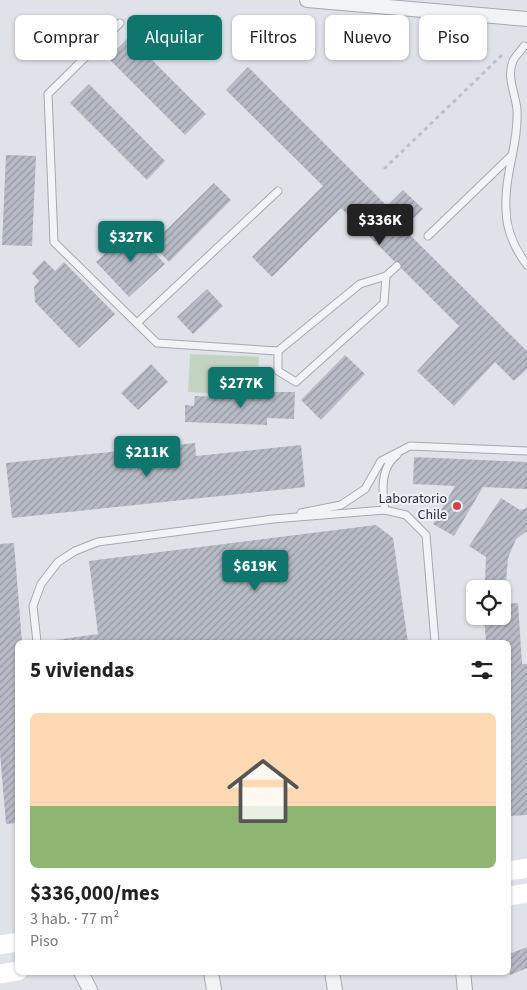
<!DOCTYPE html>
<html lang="es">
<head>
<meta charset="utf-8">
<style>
	body { margin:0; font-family:"Source Sans 3",sans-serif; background:#f2f2f2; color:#222; height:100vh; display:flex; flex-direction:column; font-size:19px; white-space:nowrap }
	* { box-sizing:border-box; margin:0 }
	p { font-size:16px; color:#767676 }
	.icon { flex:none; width:28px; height:28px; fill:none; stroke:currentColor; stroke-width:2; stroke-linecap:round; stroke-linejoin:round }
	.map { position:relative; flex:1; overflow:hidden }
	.side { position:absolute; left:15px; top:640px; width:496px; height:335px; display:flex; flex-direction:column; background:#fff; border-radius:8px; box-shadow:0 1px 4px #0004 }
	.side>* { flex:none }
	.top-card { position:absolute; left:15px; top:15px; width:498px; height:45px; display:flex; gap:10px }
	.tools { position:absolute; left:466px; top:580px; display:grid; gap:10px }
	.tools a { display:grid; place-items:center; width:45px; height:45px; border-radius:8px; background:#fff; box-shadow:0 1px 4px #0004; font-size:25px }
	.price { position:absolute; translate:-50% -42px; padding:0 11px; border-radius:5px; background:#0f766e; color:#fff; font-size:16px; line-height:32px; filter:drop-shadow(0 1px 2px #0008) }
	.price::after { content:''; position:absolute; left:50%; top:30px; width:15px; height:11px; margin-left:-8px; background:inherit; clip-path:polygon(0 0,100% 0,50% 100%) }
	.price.active { background:#222; color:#fff }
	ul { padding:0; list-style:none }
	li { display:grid; align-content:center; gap:10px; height:265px; padding:0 15px }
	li+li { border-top:1px solid #e0e0e0 }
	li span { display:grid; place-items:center; height:155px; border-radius:8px; color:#555 }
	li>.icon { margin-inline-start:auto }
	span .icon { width:90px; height:90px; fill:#fffc; stroke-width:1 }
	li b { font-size:21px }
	h2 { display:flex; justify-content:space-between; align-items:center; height:60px; padding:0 15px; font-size:21px }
	.pill { padding:0 18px; border-radius:8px; background:#fff; box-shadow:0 1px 4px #0004; font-size:18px; line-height:45px }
	.pill.active { background:#0f766e; color:#fff }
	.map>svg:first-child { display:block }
	.grass { fill:#c3d3c1 }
	.building { fill:url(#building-hatch) }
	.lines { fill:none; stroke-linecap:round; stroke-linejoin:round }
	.service-casing { stroke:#a5a8b3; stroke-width:9 }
	.minor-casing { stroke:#a5a8b3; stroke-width:16 }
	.path { stroke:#bec0c7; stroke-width:3; stroke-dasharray:4 4; stroke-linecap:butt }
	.service { stroke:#f2f3f7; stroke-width:7 }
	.minor { stroke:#f2f3f7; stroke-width:14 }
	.secondary { stroke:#fff; stroke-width:19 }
	.poi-dot { fill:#cd4548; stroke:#eff1f6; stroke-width:2 }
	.labels { text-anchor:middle; stroke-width:4; stroke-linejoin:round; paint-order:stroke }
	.poi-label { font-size:14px; fill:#292e40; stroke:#eff1f6; text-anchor:end }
</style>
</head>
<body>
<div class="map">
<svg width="527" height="990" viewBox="0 0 527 990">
	<defs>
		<pattern id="building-hatch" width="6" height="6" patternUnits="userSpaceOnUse" patternTransform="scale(1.25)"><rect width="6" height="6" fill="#b7bbc5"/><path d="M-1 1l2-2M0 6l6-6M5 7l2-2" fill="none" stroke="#9598a1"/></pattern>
	</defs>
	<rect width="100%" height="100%" fill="#e0e2e9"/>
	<polygon class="grass" points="190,354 259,357 257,396 188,392"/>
	<g class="building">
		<polygon points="129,37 206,114 185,135 108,58"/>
		<polygon points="248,67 387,206 403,190 423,209 403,228 527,351 527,369 514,381 495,362 454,406 417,371 459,326 341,208 272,277 252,257 323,186 226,90"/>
		<polygon points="89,84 165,161 147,180 70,103"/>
		<polygon points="6,155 36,156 32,246 2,245"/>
		<polygon points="214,183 231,200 169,262 152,244"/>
		<polygon points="132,229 165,264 129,297 96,262"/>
		<polygon points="44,260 55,271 64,262 115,314 79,348 35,302 34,287 39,281 32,273"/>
		<polygon points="207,289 223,306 193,334 177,317"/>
		<polygon points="345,355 365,374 321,420 301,400"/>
		<polygon points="151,364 168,382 138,410 121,393"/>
		<polygon points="272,392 295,392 294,419 267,418 267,425 185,422 185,405 194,406 195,396 271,399"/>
		<polygon points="195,443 196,456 301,445 305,487 12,518 6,463"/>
		<polygon points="414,457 527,462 527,489 483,487 454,536 433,524 455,486 413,484"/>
		<polygon points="501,498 520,510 527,508 527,531 516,539 508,558 506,581 485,581 486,557 469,546"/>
		<polygon points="376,525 393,538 408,642 56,642 56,640 98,634 89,561"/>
		<polygon points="14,543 22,642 18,642 18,823 6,824 0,753 0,544"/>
		<polygon points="518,603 522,664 527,664 527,815 509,816 509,642 486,642 484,616 502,616 502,604"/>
		<polygon points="527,947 527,968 510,975 509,954"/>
	</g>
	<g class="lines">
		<defs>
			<g id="service">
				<polyline points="120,23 48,94 54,242 157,343 278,351 360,284 386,276 397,266"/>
				<path d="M524,46c-3,5 -9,10 -11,15 -7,16 3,34 4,49 2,33 -13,65 -11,99 0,20 9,40 21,56"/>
				<polyline points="428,236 511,156"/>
				<polyline points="137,323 278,191"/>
				<polyline points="278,351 278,371 296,382 384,303 386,276"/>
				<path d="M385,510c-3,-17 -5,-43 12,-55"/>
				<polyline points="301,513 341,505 365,489 381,461 410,446 527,451"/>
				<polyline points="37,642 33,606 41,584 58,562 75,551 98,542 273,519 385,510 406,515 426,535 435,642"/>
			</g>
			<g id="minor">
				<polyline points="307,0 527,19"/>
				<polyline points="81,972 90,990"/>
				<polyline points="211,972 214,990"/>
				<polyline points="332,972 335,990"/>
				<polyline points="463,972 465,990"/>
			</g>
		</defs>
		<use href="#service" class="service-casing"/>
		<use href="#minor" class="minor-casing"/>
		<polyline class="path" points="384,169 502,55"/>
		<use href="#service" class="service"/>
		<use href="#minor" class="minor"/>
		<g class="secondary">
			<polyline points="509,871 527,868"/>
			<polyline points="509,896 527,893"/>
			<polyline points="0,945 18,942"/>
			<polyline points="0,974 18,971"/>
		</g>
	</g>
	<circle class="poi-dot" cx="457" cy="506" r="5"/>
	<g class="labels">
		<g class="poi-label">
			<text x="447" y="503">Laboratorio<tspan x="447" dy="16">Chile</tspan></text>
		</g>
	</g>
</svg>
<div class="tools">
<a><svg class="icon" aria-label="locate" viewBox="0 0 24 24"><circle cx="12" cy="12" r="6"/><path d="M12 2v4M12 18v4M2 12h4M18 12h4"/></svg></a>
</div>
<b class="price active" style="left:380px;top:246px">$336K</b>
<b class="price" style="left:131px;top:263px">$327K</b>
<b class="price" style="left:241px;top:409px">$277K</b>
<b class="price" style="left:147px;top:478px">$211K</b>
<b class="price" style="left:255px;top:592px">$619K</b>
<div class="top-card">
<a class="pill">Comprar</a>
<a class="pill active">Alquilar</a>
<a class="pill">Filtros</a>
<a class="pill">Nuevo</a>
<a class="pill">Piso</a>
</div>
<section class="side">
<h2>5 viviendas<svg class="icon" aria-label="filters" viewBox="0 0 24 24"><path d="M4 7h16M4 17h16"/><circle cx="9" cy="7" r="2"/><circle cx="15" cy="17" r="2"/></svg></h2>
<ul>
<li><span style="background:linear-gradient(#ffd9b3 60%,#8fb573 0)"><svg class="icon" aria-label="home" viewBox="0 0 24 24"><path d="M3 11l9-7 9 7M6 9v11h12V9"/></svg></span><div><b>$336,000/mes</b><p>3 hab. · 77 m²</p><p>Piso</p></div></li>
</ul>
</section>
</div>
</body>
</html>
